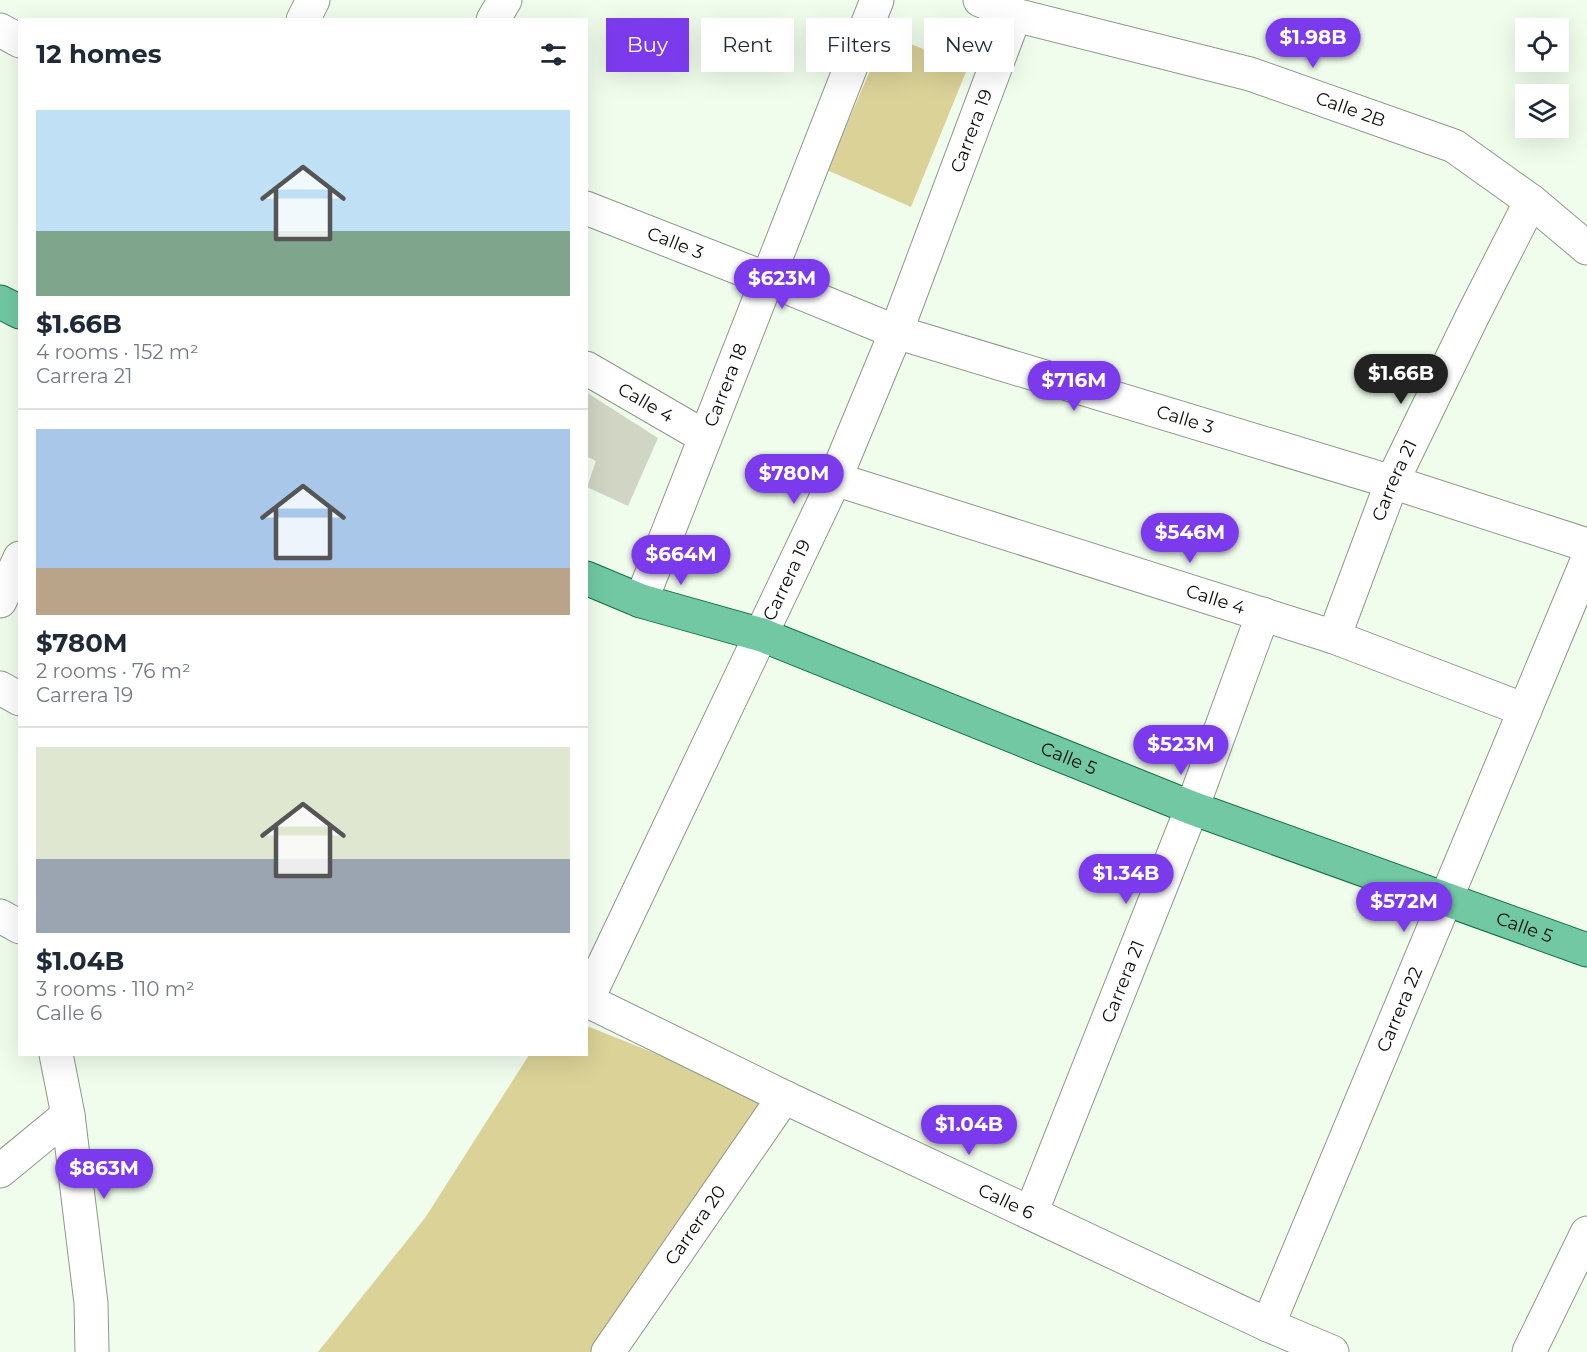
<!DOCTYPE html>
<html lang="en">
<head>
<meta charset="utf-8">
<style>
	body { margin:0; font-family:Montserrat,sans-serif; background:#f2f2f3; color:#1f2937; height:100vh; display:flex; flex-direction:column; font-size:22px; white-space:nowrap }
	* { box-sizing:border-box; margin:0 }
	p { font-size:20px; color:#747a83 }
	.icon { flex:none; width:33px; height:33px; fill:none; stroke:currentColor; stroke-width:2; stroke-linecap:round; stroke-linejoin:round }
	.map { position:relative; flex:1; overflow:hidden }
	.details { position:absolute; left:18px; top:18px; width:570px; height:1038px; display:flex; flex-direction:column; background:#fff; border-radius:0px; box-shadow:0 6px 24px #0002 }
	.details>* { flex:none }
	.guide { position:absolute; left:606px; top:18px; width:570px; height:54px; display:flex; gap:12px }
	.tools { position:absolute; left:1515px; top:18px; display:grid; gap:12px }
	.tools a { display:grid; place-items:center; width:54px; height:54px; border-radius:0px; background:#fff; box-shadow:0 6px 24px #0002; font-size:30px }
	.price { position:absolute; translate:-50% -51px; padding:0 14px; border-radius:21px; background:#7c3aed; color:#fff; font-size:20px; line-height:39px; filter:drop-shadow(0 2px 3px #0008) }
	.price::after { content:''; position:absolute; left:50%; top:36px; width:18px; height:14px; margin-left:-9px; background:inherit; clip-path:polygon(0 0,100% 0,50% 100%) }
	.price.selected { background:#222; color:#fff }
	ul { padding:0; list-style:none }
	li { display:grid; align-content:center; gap:12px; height:318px; padding:0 18px }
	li+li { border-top:2px solid #e0e1e3 }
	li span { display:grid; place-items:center; height:186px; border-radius:0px; color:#555 }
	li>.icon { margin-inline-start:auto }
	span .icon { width:108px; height:108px; fill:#fffc; stroke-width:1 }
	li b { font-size:26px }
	h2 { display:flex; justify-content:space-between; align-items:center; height:72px; padding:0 18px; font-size:26px }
	.tag { padding:0 21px; border-radius:0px; background:#fff; box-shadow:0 6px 24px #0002; font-size:21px; line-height:54px }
	.tag.selected { background:#7c3aed; color:#fff }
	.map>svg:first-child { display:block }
	.green { fill:#dad297 }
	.building { fill:#d0d5c4 }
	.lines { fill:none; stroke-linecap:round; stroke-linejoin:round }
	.minor-casing { stroke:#8d988a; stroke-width:35 }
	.major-casing { stroke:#0f7045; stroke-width:35 }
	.minor { stroke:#fff; stroke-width:33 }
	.major { stroke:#71c8a3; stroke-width:33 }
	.labels { text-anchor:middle; stroke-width:6; stroke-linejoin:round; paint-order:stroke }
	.street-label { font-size:18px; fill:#0a0e09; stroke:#fff }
</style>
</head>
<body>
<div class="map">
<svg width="1587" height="1352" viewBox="0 0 1587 1352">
	<rect width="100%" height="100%" fill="#f0fded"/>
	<g class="green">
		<polygon points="886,34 968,67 911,207 827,170"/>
		<polygon points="587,1026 759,1095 759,1127 603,1352 318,1352 425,1218 529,1055 586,1054"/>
	</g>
	<polygon class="building" points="586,392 658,438 628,506 587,487 596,461 586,456"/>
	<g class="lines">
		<defs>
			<g id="minor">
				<path id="s1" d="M980,0l35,15 235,59 204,72 77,55 56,47"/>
				<polyline points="303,20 313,0"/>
				<polyline points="493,20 505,0"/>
				<polyline points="0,30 20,41"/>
				<path id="s2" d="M586,208l181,71 129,53 496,150 195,63"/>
				<path id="s3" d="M586,368l119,69"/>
				<path id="s4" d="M835,479l499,158 191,73"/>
				<polyline points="0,601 20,558"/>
				<path id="s5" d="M641,601l236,-601"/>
				<path id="s6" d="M1334,637l58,-155 80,-165 59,-116"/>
				<polyline points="0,688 20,699"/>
				<polyline points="0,916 20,927"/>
				<path id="s7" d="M586,1000l198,97 484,228 64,27"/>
				<path id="s8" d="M587,1000l248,-521 61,-147 119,-317"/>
				<polyline points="56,1054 68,1115 91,1303 92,1352"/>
				<polyline points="0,1171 68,1115"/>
				<path id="s9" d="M1031,1213l161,-405 71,-194"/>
				<path id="s10" d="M1268,1325l319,-764"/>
				<path id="s11" d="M608,1352l176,-255"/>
				<polyline points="1529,1352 1587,1233"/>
			</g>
			<g id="major">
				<polyline points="0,302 20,312"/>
				<path id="s12" d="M586,578l55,23 121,34 430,173 395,142"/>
			</g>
		</defs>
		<use href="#minor" class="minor-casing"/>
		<use href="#major" class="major-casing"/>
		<use href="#minor" class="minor"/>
		<use href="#major" class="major"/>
	</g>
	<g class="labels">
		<g class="street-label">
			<text dy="6" stroke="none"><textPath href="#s1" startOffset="387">Calle 2B</textPath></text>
			<text dy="6" stroke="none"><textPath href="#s8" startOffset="951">Carrera 19</textPath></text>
			<text dy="6" stroke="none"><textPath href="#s2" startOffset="96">Calle 3</textPath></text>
			<text dy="6" stroke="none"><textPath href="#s5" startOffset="232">Carrera 18</textPath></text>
			<text dy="6" stroke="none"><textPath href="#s3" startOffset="69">Calle 4</textPath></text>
			<text dy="6" stroke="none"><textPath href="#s2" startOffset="636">Calle 3</textPath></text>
			<text dy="6" stroke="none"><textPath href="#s6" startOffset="168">Carrera 21</textPath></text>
			<text dy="6" stroke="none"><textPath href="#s8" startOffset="465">Carrera 19</textPath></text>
			<text dy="6" stroke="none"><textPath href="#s4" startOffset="399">Calle 4</textPath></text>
			<text dy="6" stroke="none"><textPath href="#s12" startOffset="516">Calle 5</textPath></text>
			<text dy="6" stroke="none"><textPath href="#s12" startOffset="1002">Calle 5</textPath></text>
			<text dy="6" stroke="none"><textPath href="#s9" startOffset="249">Carrera 21</textPath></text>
			<text dy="6" stroke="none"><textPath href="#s10" startOffset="342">Carrera 22</textPath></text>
			<text dy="6" stroke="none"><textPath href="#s7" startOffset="466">Calle 6</textPath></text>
			<text dy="6" stroke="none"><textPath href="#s11" startOffset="154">Carrera 20</textPath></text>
		</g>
	</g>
</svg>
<div class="tools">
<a><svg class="icon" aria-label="locate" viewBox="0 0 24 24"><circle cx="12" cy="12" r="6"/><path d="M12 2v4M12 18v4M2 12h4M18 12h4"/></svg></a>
<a><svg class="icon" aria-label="layers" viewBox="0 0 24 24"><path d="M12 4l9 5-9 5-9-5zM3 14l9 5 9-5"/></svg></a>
</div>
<b class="price" style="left:1313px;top:69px">$1.98B</b>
<b class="price" style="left:782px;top:310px">$623M</b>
<b class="price selected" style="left:1401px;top:405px">$1.66B</b>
<b class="price" style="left:1074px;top:412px">$716M</b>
<b class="price" style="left:794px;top:505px">$780M</b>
<b class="price" style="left:1190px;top:564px">$546M</b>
<b class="price" style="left:681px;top:586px">$664M</b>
<b class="price" style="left:1181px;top:776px">$523M</b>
<b class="price" style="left:1126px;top:905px">$1.34B</b>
<b class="price" style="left:1404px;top:933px">$572M</b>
<b class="price" style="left:969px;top:1156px">$1.04B</b>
<b class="price" style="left:104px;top:1200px">$863M</b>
<div class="guide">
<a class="tag selected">Buy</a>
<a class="tag">Rent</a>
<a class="tag">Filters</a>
<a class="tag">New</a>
</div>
<section class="details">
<h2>12 homes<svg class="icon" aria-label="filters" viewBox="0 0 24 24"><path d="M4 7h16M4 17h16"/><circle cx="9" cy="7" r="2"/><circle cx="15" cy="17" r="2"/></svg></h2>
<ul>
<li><span style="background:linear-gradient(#bfe0f5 65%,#7fa58c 0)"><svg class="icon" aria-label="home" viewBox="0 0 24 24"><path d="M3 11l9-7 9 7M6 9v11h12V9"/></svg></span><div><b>$1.66B</b><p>4 rooms · 152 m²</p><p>Carrera 21</p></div></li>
<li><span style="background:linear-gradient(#a9c7e8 75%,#b9a48a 0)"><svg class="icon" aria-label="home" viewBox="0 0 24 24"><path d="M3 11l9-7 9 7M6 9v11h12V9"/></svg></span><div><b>$780M</b><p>2 rooms · 76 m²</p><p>Carrera 19</p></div></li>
<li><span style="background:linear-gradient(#dfe7d0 60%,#9aa5b1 0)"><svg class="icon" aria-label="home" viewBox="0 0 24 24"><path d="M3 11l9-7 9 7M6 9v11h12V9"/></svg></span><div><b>$1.04B</b><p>3 rooms · 110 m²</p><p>Calle 6</p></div></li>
</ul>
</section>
</div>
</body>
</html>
